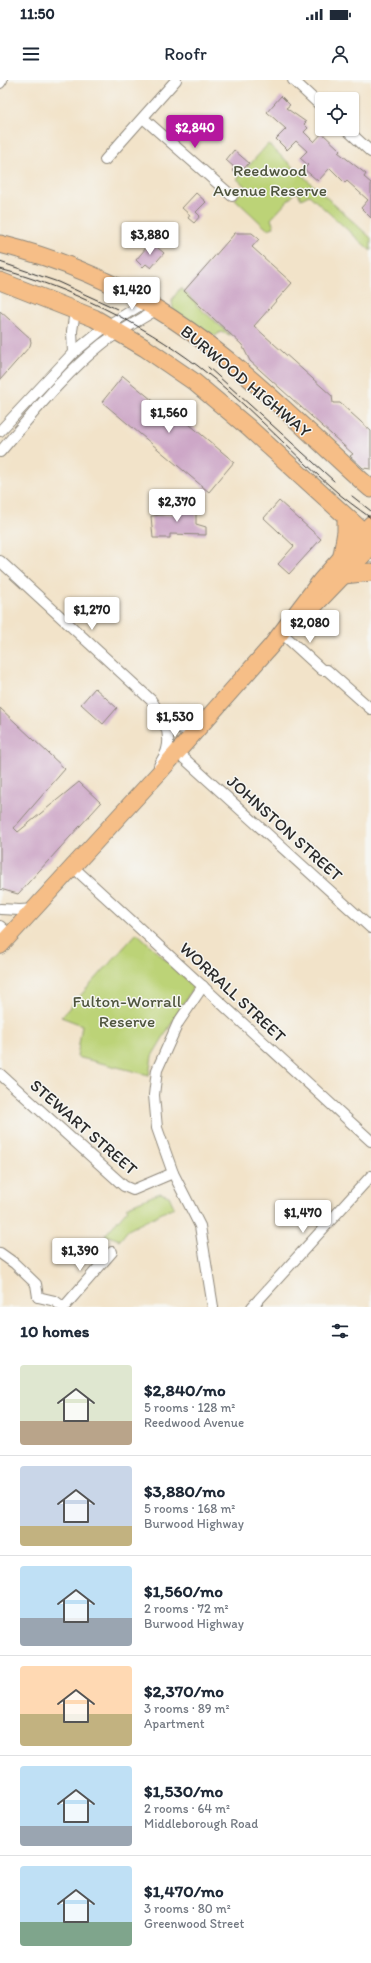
<!DOCTYPE html>
<html lang="en">
<head>
<meta charset="utf-8">
<style>
	body { margin:0; font-family:Itim,sans-serif; background:#f2f2f3; color:#1f2937; height:100vh; display:flex; flex-direction:column; font-size:15px; white-space:nowrap }
	* { box-sizing:border-box; margin:0 }
	p { font-size:13px; color:#747a83 }
	.icon { flex:none; width:22px; height:22px; fill:none; stroke:currentColor; stroke-width:2; stroke-linecap:round; stroke-linejoin:round }
	.map { position:relative; height:1227px; overflow:hidden }
	.details { display:flex; flex-direction:column; background:#fff; flex:1 }
	.details>* { flex:none }
	.tools { position:absolute; left:315px; top:12px; display:grid; gap:8px }
	.tools a { display:grid; place-items:center; width:44px; height:44px; border-radius:4px; background:#fff; box-shadow:0 1px 3px #0004; font-size:20px }
	.price { position:absolute; translate:-50% -34px; padding:0 9px; border-radius:4px; background:#fff; color:#222; font-size:13px; line-height:26px; filter:drop-shadow(0 1px 2px #0008) }
	.price::after { content:''; position:absolute; left:50%; top:24px; width:12px; height:9px; margin-left:-6px; background:inherit; clip-path:polygon(0 0,100% 0,50% 100%) }
	.price.active { background:#b5179e; color:#fff }
	ul { padding:0; list-style:none }
	li { display:flex; align-items:center; gap:12px; height:100px; padding:0 20px }
	li+li { border-top:1px solid #e0e1e3 }
	li span { display:grid; place-items:center; flex:none; width:112px; height:80px; border-radius:4px; color:#555 }
	li>.icon { margin-inline-start:auto }
	span .icon { width:48px; height:48px; fill:#fffc; stroke-width:1 }
	li b { font-size:17px }
	h2 { display:flex; justify-content:space-between; align-items:center; height:48px; padding:0 20px; font-size:17px }
	.status { display:flex; justify-content:space-between; align-items:center; height:28px; padding:0 20px; background:#fff; direction:ltr }
	.status svg { height:11px; fill:currentColor }
	header { display:flex; justify-content:space-between; align-items:center; height:52px; padding:0 20px; background:#fff; font-size:18px; font-weight:600 }
	.map>svg:first-child { display:block }
	.green { fill:#bcd377; stroke:#747f51 }
	.building { fill:#cda7c7 }
	.lines { fill:none; stroke-linecap:round; stroke-linejoin:round }
	.minor-casing { stroke:#8e877a; stroke-width:12 }
	.primary-casing { stroke:#8e877a; stroke-width:18 }
	.trunk-casing { stroke:#8e877a; stroke-width:19 }
	.minor { stroke:#fff; stroke-width:10 }
	.primary { stroke:#f6be87; stroke-width:16 }
	.trunk { stroke:#f6be87; stroke-width:17 }
	.tram { stroke:#2b2b2b; stroke-width:1 }
	.labels { text-anchor:middle; stroke-width:3; stroke-linejoin:round; paint-order:stroke }
	.park-label { font-size:17px; fill:#4f553e; stroke:#f6f6f2 }
	.street-label { font-size:17px; fill:#2b2b2b; stroke:#f6f6f2 }
</style>
</head>
<body>
<div class="status"><b>11:50</b><svg viewBox="0 0 49 12"><path d="M0 12V9h3v3zM5 12V6h3v6zM10 12V3h3v9zM15 12V0h3v12zM26 1h20v11H26zM47 4h2v5h-2z"/></svg></div>
<header><svg class="icon" aria-label="menu" viewBox="0 0 24 24"><path d="M4 6h16M4 12h16M4 18h16"/></svg>Roofr<svg class="icon" aria-label="person" viewBox="0 0 24 24"><circle cx="12" cy="8" r="4"/><path d="M4 21q1-7 8-7t8 7"/></svg></header>
<div class="map">
<svg width="371" height="1227" viewBox="0 0 371 1227">
	<rect width="100%" height="100%" fill="#f6f6f2"/>
	<filter id="ink" filterUnits="userSpaceOnUse"><feTurbulence type="fractalNoise" baseFrequency=".025" numOctaves="2"/><feDisplacementMap in="SourceGraphic" scale="8" xChannelSelector="R" yChannelSelector="G"/><feConvolveMatrix kernelMatrix="1 2 1 2 8 2 1 2 1" color-interpolation-filters="sRGB"/></filter>
	<filter id="wash" filterUnits="userSpaceOnUse"><feTurbulence type="fractalNoise" baseFrequency=".012" numOctaves="4" result="noise"/><feDisplacementMap in="SourceGraphic" scale="16" xChannelSelector="R" yChannelSelector="G"/><feGaussianBlur stdDeviation="0.9" result="paint"/><feColorMatrix in="noise" values="0 0 0 0 0 0 0 0 0 0 0 0 0 0 0 0 0 1.4 0 .05"/><feComposite in="paint" operator="in"/></filter>
	<g filter="url(#wash)">
		<rect width="100%" height="100%" fill="#f2e3c9"/>
		<g class="green">
			<polygon points="268,64 371,158 371,171 309,115 301,119 297,111 271,139 274,147 267,149 235,119 246,107 237,99"/>
			<polygon points="180,208 197,223 196,225 231,255 220,252 216,256 198,247 173,230 172,220"/>
			<polygon points="137,853 194,906 152,976 149,995 77,977 82,945 61,937"/>
			<polygon points="160,1113 169,1116 174,1127 128,1150 120,1160 105,1155 128,1129 126,1127"/>
		</g>
		<g id="blocks">
			<g class="building">
				<polygon points="281,16 290,25 286,28 306,42 304,44 308,48 304,52 314,62 322,53 340,70 338,72 366,94 364,97 371,103 371,138 361,128 368,120 347,101 345,103 330,88 318,101 304,89 308,85 300,78 307,71 296,61 287,70 276,59 286,49 267,32"/>
				<polygon points="234,70 249,83 238,95 232,90 235,88 226,80"/>
				<polygon points="196,113 206,122 196,132 200,136 194,143 188,138 190,135 182,128"/>
				<polygon points="235,153 252,153 259,159 252,167 292,203 254,246 332,316 333,323 340,323 371,351 371,389 363,388 350,376 353,374 250,281 242,265 184,211"/>
				<polygon points="151,162 164,173 151,188 146,184 143,187 136,180"/>
				<polygon points="0,231 30,258 31,262 30,266 0,300"/>
				<polygon points="123,296 169,334 172,331 183,339 234,382 209,412 102,322"/>
				<polygon points="279,421 321,459 289,494 278,484 294,466 264,438"/>
				<polygon points="173,426 196,427 196,444 206,447 206,455 170,454 170,458 153,458 151,436 174,434"/>
				<polygon points="95,608 117,628 103,644 81,624"/>
				<polygon points="0,628 65,689 14,748 18,752 79,702 101,723 18,814 0,809"/>
			</g>
		</g>
	</g>
	<g filter="url(#ink)">
		<use href="#blocks" fill-opacity="0" stroke="#8e877a" stroke-width="1"/>
		<g class="lines">
			<defs>
				<g id="minor">
					<polyline points="293,0 322,27"/>
					<polyline points="0,3 2,0"/>
					<polyline points="143,38 232,116"/>
					<polyline points="346,49 371,72"/>
					<polyline points="105,80 176,0"/>
					<polyline points="73,273 72,251 75,231"/>
					<polyline points="0,351 73,273 105,247 144,223"/>
					<path d="M0,372c32,-37 63,-77 102,-108 17,-13 36,-23 54,-34"/>
					<path d="M0,481l151,139c10,15 21,31 16,49 -1,6 -6,11 -8,17"/>
					<polyline points="285,556 322,590 327,590 371,629"/>
					<polyline points="164,639 179,648 196,651"/>
					<polyline points="177,672 371,848"/>
					<polyline points="73,787 371,1061"/>
					<polyline points="0,829 20,830 34,829"/>
					<polyline points="0,846 10,855"/>
					<polyline points="203,906 178,943 157,990 154,1015 157,1048 173,1093 200,1146 213,1227"/>
					<polyline points="0,994 124,1106 133,1110 173,1093"/>
					<polyline points="0,1173 14,1183 36,1204 38,1217"/>
					<polyline points="38,1217 55,1221 63,1227"/>
					<polyline points="64,1227 112,1172"/>
					<polyline points="252,1227 371,1096"/>
				</g>
				<g id="primary">
					<polyline points="297,544 371,467"/>
					<polyline points="0,866 158,694 271,566 321,500 371,444"/>
				</g>
				<g id="trunk">
					<path d="M0,164c61,15 119,40 171,74 73,48 135,113 200,171"/>
					<polyline points="0,201 94,238 145,268 193,301 249,348 371,459"/>
					<polyline points="342,475 346,452 346,437"/>
					<polyline points="344,495 371,492"/>
				</g>
			</defs>
			<use href="#minor" class="minor-casing"/>
			<use href="#primary" class="primary-casing"/>
			<use href="#trunk" class="trunk-casing"/>
			<use href="#minor" class="minor"/>
			<use href="#primary" class="primary"/>
			<use href="#trunk" class="trunk"/>
			<g class="tram">
				<polyline points="0,182 58,202 117,229"/>
				<path d="M0,189c70,19 140,53 198,97 47,36 88,81 132,120 13,12 27,22 41,32"/>
				<polyline points="208,287 334,401"/>
				<polyline points="352,416 371,431"/>
			</g>
		</g>
	</g>
	<g class="labels">
		<g class="park-label">
			<text x="270" y="96">Reedwood<tspan x="270" dy="20">Avenue Reserve</tspan></text>
			<text x="127" y="927">Fulton-Worrall<tspan x="127" dy="20">Reserve</tspan></text>
		</g>
		<g class="street-label">
			<text transform="translate(246 301) rotate(40)" y="6">BURWOOD HIGHWAY</text>
			<text transform="translate(285 748) rotate(42)" y="6">JOHNSTON STREET</text>
			<text transform="translate(233 912) rotate(43)" y="6">WORRALL STREET</text>
			<text transform="translate(84 1047) rotate(41)" y="6">STEWART STREET</text>
		</g>
	</g>
</svg>
<div class="tools">
<a><svg class="icon" aria-label="locate" viewBox="0 0 24 24"><circle cx="12" cy="12" r="6"/><path d="M12 2v4M12 18v4M2 12h4M18 12h4"/></svg></a>
</div>
<b class="price active" style="left:195px;top:69px">$2,840</b>
<b class="price" style="left:150px;top:176px">$3,880</b>
<b class="price" style="left:132px;top:231px">$1,420</b>
<b class="price" style="left:169px;top:354px">$1,560</b>
<b class="price" style="left:177px;top:443px">$2,370</b>
<b class="price" style="left:92px;top:551px">$1,270</b>
<b class="price" style="left:310px;top:564px">$2,080</b>
<b class="price" style="left:175px;top:658px">$1,530</b>
<b class="price" style="left:303px;top:1154px">$1,470</b>
<b class="price" style="left:80px;top:1192px">$1,390</b>
</div>
<section class="details">
<h2>10 homes<svg class="icon" aria-label="filters" viewBox="0 0 24 24"><path d="M4 7h16M4 17h16"/><circle cx="9" cy="7" r="2"/><circle cx="15" cy="17" r="2"/></svg></h2>
<ul>
<li><span style="background:linear-gradient(#dfe7d0 70%,#b9a48a 0)"><svg class="icon" aria-label="home" viewBox="0 0 24 24"><path d="M3 11l9-7 9 7M6 9v11h12V9"/></svg></span><div><b>$2,840/mo</b><p>5 rooms · 128 m²</p><p>Reedwood Avenue</p></div></li>
<li><span style="background:linear-gradient(#c9d6e8 75%,#c2b280 0)"><svg class="icon" aria-label="home" viewBox="0 0 24 24"><path d="M3 11l9-7 9 7M6 9v11h12V9"/></svg></span><div><b>$3,880/mo</b><p>5 rooms · 168 m²</p><p>Burwood Highway</p></div></li>
<li><span style="background:linear-gradient(#bfe0f5 65%,#9aa5b1 0)"><svg class="icon" aria-label="home" viewBox="0 0 24 24"><path d="M3 11l9-7 9 7M6 9v11h12V9"/></svg></span><div><b>$1,560/mo</b><p>2 rooms · 72 m²</p><p>Burwood Highway</p></div></li>
<li><span style="background:linear-gradient(#ffd9b3 60%,#c2b280 0)"><svg class="icon" aria-label="home" viewBox="0 0 24 24"><path d="M3 11l9-7 9 7M6 9v11h12V9"/></svg></span><div><b>$2,370/mo</b><p>3 rooms · 89 m²</p><p>Apartment</p></div></li>
<li><span style="background:linear-gradient(#bfe0f5 75%,#9aa5b1 0)"><svg class="icon" aria-label="home" viewBox="0 0 24 24"><path d="M3 11l9-7 9 7M6 9v11h12V9"/></svg></span><div><b>$1,530/mo</b><p>2 rooms · 64 m²</p><p>Middleborough Road</p></div></li>
<li><span style="background:linear-gradient(#bfe0f5 70%,#7fa58c 0)"><svg class="icon" aria-label="home" viewBox="0 0 24 24"><path d="M3 11l9-7 9 7M6 9v11h12V9"/></svg></span><div><b>$1,470/mo</b><p>3 rooms · 80 m²</p><p>Greenwood Street</p></div></li>
</ul>
</section>
</body>
</html>
